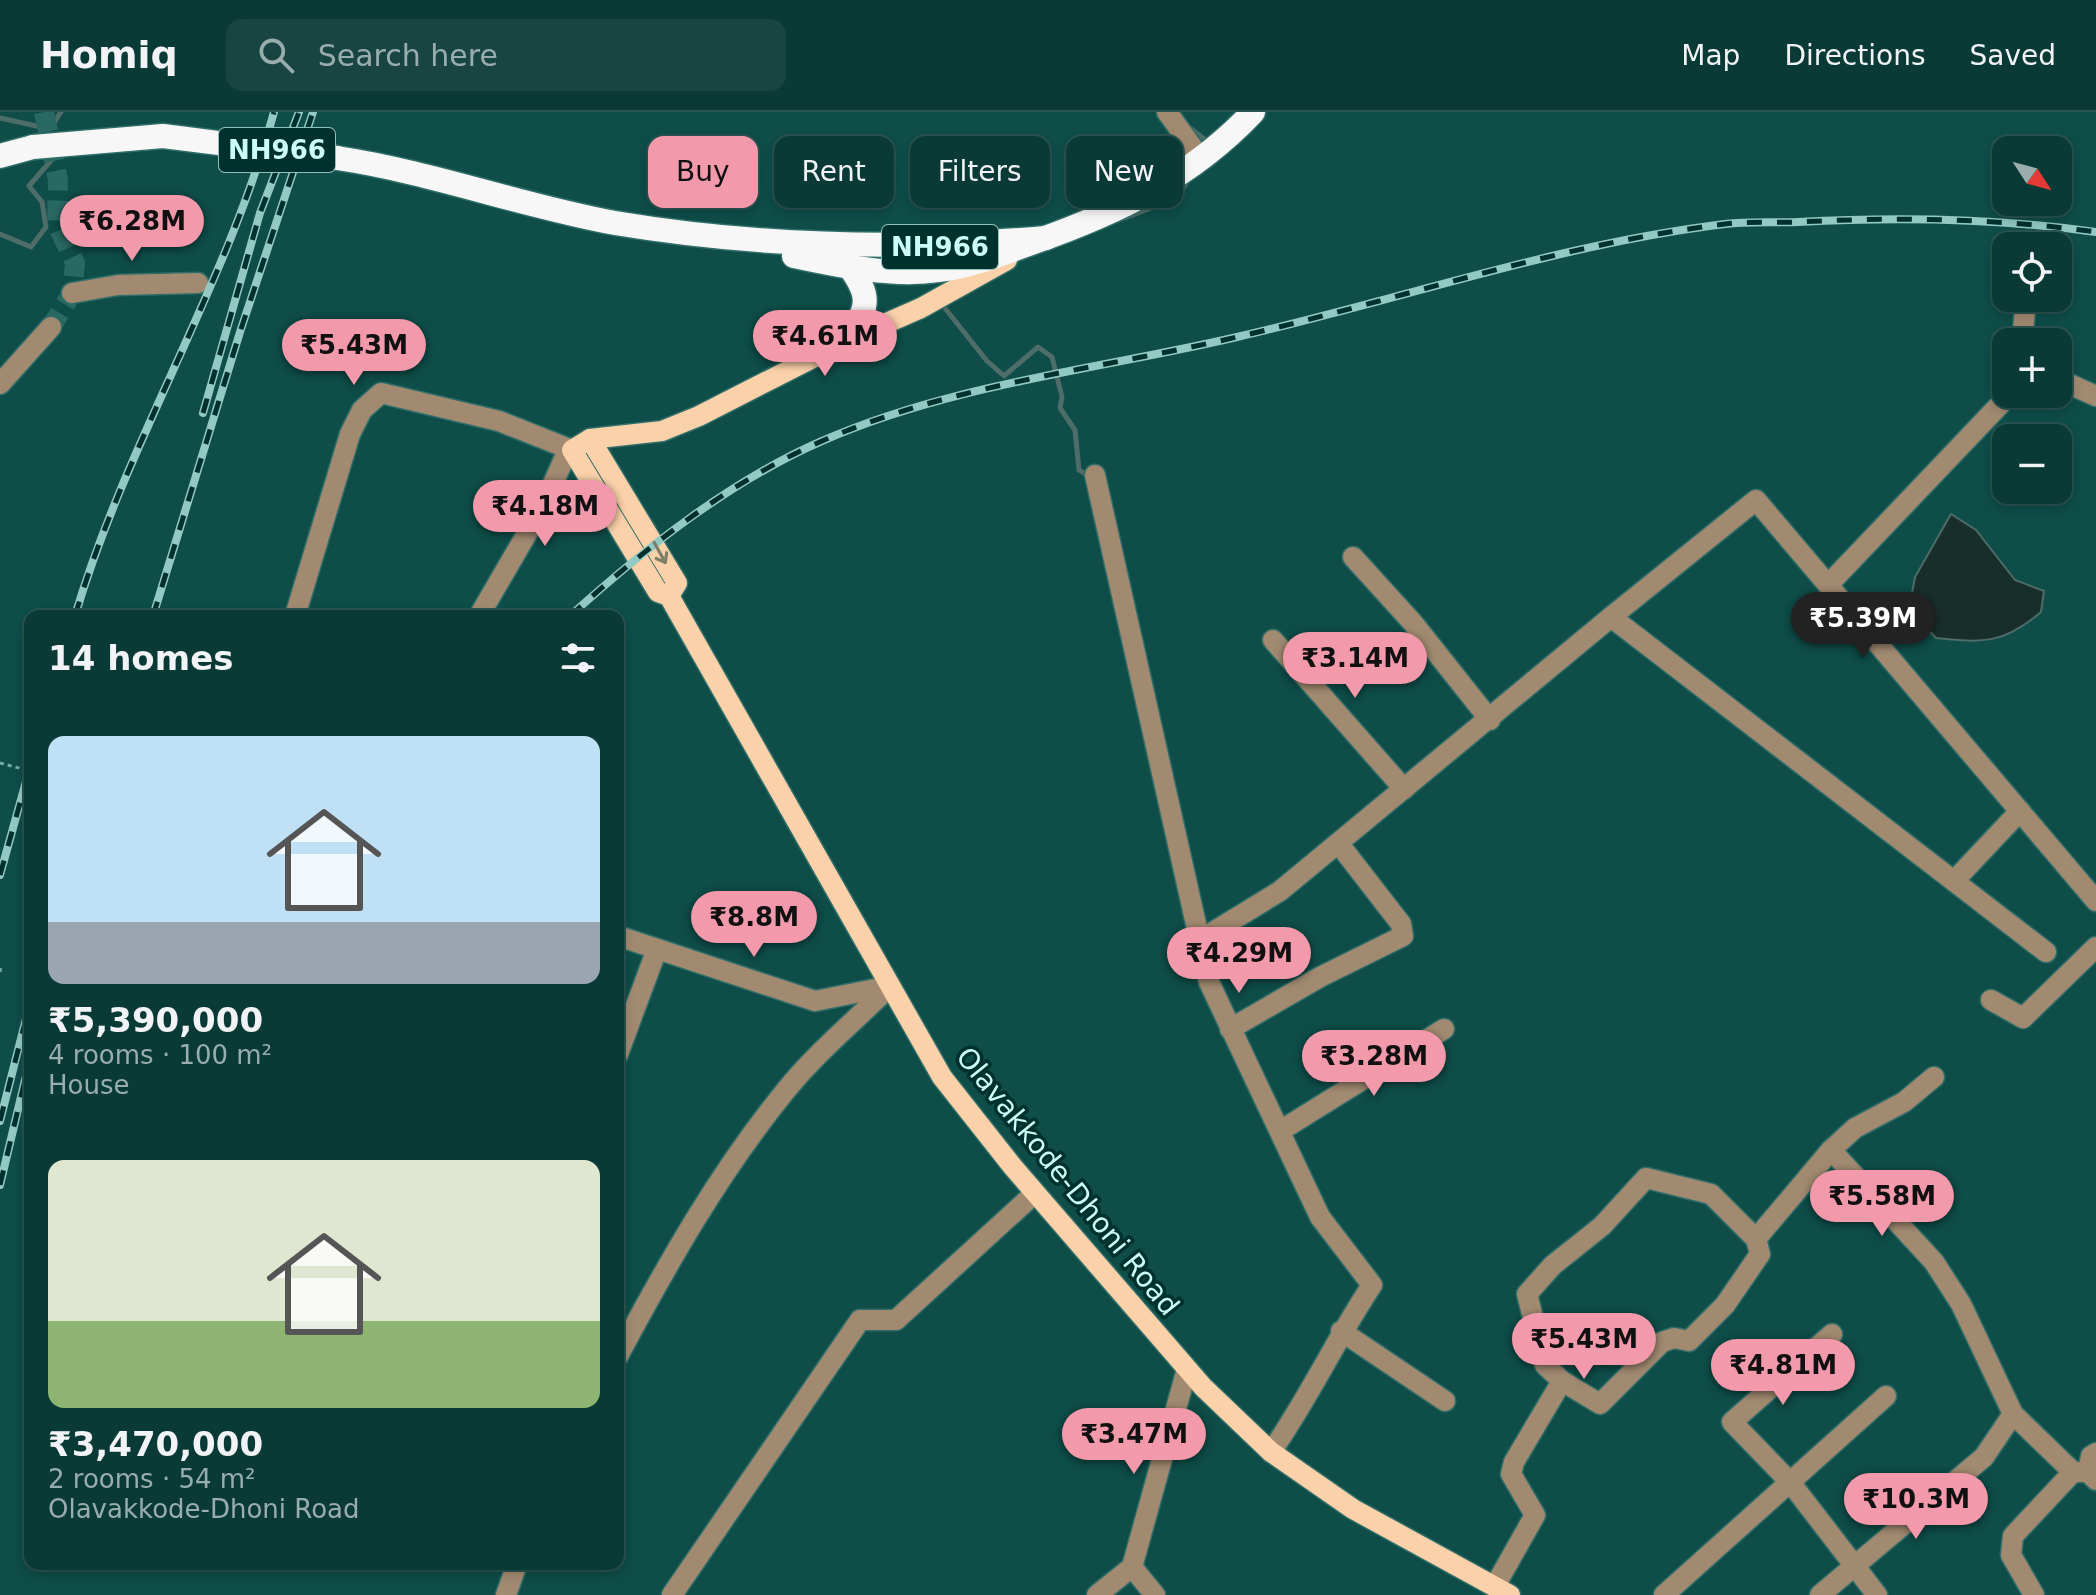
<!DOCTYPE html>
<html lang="en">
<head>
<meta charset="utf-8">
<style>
	body { margin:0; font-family:"DejaVu Sans",sans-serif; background:#184542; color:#f1f3f6; height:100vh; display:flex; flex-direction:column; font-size:30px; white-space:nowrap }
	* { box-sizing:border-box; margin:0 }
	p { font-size:26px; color:#99adad }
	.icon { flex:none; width:44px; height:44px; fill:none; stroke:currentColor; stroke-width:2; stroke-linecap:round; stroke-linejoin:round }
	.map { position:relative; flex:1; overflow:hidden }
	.side { position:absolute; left:24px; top:498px; width:600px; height:960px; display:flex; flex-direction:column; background:#0a3a36; border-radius:16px; box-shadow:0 4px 12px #0003,0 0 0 2px #2a5451 }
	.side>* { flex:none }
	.top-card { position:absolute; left:648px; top:24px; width:760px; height:72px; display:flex; gap:16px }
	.needle { width:52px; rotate:126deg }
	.tools { position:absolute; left:1992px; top:24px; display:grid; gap:16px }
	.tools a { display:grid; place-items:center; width:80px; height:80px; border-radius:16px; background:#0a3a36; box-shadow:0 4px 12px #0003,0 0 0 2px #2a5451; font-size:40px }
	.price { position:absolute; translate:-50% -68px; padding:0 18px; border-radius:28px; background:#f29aac; color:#111; font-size:26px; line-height:52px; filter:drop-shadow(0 2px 4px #0008) }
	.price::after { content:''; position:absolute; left:50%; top:48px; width:24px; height:18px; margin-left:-12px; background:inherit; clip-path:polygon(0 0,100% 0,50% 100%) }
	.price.active { background:#222; color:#fff }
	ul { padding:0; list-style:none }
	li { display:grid; align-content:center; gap:16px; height:424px; padding:0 24px }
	li span { display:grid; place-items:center; height:248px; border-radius:16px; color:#555 }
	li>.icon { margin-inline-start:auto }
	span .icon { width:144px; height:144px; fill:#fffc; stroke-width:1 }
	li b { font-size:34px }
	h2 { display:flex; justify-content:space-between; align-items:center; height:96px; padding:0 24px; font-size:34px }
	.chip { padding:0 28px; border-radius:16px; background:#0a3a36; box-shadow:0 4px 12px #0003,0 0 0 2px #2a5451; font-size:28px; line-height:72px }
	.chip.active { background:#f29aac; color:#111 }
	header { display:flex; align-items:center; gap:48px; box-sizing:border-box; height:112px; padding:0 40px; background:#0a3a36; border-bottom:2px solid #2a5451 }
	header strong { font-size:38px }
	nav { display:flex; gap:44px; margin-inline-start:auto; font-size:28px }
	.search { width:560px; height:72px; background:#184542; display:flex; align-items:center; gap:20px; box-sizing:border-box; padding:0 28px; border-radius:16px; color:#99adad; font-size:30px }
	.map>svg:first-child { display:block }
	.water { fill:#182e2b; stroke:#4e6c68; stroke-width:2 }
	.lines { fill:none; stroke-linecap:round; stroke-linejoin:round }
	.stream { stroke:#4e6c68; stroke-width:5 }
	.minor-tunnel { stroke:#2a6862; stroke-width:20; stroke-dasharray:20 10; stroke-linecap:butt }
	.minor-casing { stroke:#306d68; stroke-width:23 }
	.major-casing { stroke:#306d68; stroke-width:23 }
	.highway-casing { stroke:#306d68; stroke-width:27 }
	.path { stroke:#74aca6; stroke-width:3; stroke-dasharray:4 4; stroke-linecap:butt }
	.minor { stroke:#a28a71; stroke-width:20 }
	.major { stroke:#fad1a9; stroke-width:20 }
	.highway { stroke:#f7f7f7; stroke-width:24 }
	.rail-casing { stroke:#93c9c3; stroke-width:8 }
	.rail { stroke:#00312d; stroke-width:5; stroke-dasharray:15; stroke-linecap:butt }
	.highway-bridge-casing { stroke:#306d68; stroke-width:27; stroke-linecap:butt }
	.path-bridge { stroke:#74aca6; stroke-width:3; stroke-dasharray:4 4; stroke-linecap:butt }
	.highway-bridge { stroke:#f7f7f7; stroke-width:24 }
	.oneway { stroke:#7d816b }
	.labels { text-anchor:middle; stroke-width:7; stroke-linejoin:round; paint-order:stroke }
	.shield { fill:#00312d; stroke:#8fc0ba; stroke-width:2 }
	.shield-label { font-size:26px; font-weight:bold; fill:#ccfef7 }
	.street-label { font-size:28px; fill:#ccfef7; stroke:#00312d }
</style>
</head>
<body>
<header>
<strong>Homiq</strong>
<div class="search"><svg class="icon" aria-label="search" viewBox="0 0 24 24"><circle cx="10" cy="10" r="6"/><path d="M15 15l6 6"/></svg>Search here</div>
<nav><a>Map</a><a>Directions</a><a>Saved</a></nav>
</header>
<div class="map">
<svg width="2096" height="1483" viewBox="0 0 2096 1483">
	<rect width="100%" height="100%" fill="#0e4d48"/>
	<path class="water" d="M1951,402l25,16 39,50 29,11 -3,21c-38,32 -57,31 -105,26l-27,-29 6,-32z"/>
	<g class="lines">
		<g class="stream">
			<polyline points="0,6 50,17 61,0"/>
			<polyline points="1190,16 1208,30"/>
			<polyline points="1166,82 1182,78 1189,67"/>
			<polyline points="1119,108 1151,96 1157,86"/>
			<polyline points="0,122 31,135 46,115 42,90 29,74 54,45"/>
			<polyline points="940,190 987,249 1004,264 1038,235 1052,245 1062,285 1060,296 1075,318 1079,358 1091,365"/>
		</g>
		<polyline class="minor-tunnel" points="44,0 58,68 57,112 75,151 72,181 51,215"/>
		<defs>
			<g id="minor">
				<polyline points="1167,0 1201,47"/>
				<polyline points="72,181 118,173 198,171"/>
				<polyline points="2022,230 2026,186"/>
				<polyline points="2058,267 2096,284"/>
				<polyline points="0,272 51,215"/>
				<path d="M1095,363l114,507 111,235 52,68c-36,54 -63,113 -101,167"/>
				<polyline points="1353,445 1413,511 1490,608"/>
				<polyline points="1828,473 2010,282"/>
				<polyline points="295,504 350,322 362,298 381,281 499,309 572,338 564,347 543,394 479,504"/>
				<polyline points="1611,505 1756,388 2096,789"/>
				<polyline points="1273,528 1404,677"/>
				<polyline points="1954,769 2020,699"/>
				<polyline points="618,824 815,889 890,874"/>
				<polyline points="1200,828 1280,779 1611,505 2046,840"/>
				<polyline points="1991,888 2023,906 2096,835"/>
				<polyline points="1230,917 1320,865 1403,824 1401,812 1339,732"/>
				<polyline points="618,942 657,837"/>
				<polyline points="1280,1019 1444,917"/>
				<polyline points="1831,1038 1934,1150 1961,1192 2013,1302 2073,1360"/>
				<polyline points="1756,1127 1831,1038 1855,1016 1904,990 1934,965"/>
				<polyline points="1341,1219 1445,1289"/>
				<polyline points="1832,1222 1732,1310 1790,1370 1877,1483"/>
				<path d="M618,1244c50,-93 101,-184 169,-267 30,-37 69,-69 103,-103"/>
				<polyline points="2088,1360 2091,1344 2096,1341"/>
				<polyline points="1132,1455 1155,1483"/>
				<polyline points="1495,1474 1535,1403 1511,1362 1514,1350 1562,1269 1545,1253 1527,1182 1553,1153 1602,1114 1646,1066 1711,1082 1756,1127 1760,1142 1725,1193 1689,1229 1674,1226 1662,1230 1600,1292 1562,1269"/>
				<polyline points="506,1483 517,1452"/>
				<polyline points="672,1483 860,1208 896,1208 1035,1081"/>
				<polyline points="1097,1483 1132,1455 1187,1257"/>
				<polyline points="1664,1483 1886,1284"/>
				<polyline points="1820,1483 1984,1345 2013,1302"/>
				<polyline points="2034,1483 2011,1443 2013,1424 2073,1360 2088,1360 2096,1368"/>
			</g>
			<g id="major">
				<polyline points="1007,148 921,196 848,228 699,304 662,319 590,327 572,338 658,480 669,484 942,965 1013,1055 1203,1275 1271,1340 1353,1397 1510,1483"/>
				<polyline points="590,327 677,471 669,484"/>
			</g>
			<g id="highway">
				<polyline points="0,44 33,35"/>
				<path d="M337,46c94,14 185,48 278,65 144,24 286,27 431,15"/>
				<path d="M794,144c47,10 98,21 146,14 32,-4 64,-17 94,-28 83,-29 158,-65 219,-130"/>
				<path d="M848,228c19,-33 25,-41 1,-74"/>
			</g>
		</defs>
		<use href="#minor" class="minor-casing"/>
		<use href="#major" class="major-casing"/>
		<use href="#highway" class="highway-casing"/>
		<polyline class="path" points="0,860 1,855"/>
		<use href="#minor" class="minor"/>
		<use href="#major" class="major"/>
		<use href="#highway" class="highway"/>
		<defs>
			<g id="rail">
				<polyline points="203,301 260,101 299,0"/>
				<path d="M75,504c51,-173 151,-329 199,-504"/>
				<polyline points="153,504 240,220 313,0"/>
				<path d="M570,504c74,-67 160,-135 252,-175 130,-57 278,-72 415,-104 162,-37 322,-93 488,-113 24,-3 49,-1 73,-2 99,-5 199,-4 298,10"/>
				<polyline points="0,763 30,655"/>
				<polyline points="0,1009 30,891"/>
				<polyline points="0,1073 30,947"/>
			</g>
		</defs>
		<use href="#rail" class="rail-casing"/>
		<use href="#rail" class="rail"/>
		<defs>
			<polyline id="highway-bridge" points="33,35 163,24 337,46"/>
		</defs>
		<use href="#highway-bridge" class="highway-bridge-casing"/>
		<polyline class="path-bridge" points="0,651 30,659"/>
		<use href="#highway-bridge" class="highway-bridge"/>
	</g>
	<defs><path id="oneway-shaft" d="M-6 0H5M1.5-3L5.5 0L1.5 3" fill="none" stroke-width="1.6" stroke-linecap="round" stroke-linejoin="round" transform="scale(2)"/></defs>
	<use class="oneway" href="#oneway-shaft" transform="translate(660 441) rotate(61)"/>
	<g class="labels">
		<g class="shield">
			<rect x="219" y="16" width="116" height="44" rx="6"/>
			<rect x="882" y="113" width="116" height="44" rx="6"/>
		</g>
		<g class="shield-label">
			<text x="277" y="47">NH966</text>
			<text x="940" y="144">NH966</text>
		</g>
		<g class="street-label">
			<text transform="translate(1068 1069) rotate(51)" y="10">Olavakkode-Dhoni Road</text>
		</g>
	</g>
</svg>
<div class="tools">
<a><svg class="needle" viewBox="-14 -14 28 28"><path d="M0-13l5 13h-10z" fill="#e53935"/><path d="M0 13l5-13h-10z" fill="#99adad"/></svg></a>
<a><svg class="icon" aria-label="locate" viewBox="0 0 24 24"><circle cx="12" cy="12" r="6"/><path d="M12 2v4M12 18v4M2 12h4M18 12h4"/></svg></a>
<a>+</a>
<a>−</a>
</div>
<b class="price" style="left:132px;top:151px">₹6.28M</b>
<b class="price" style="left:825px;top:266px">₹4.61M</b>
<b class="price" style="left:354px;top:275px">₹5.43M</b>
<b class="price" style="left:545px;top:436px">₹4.18M</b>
<b class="price active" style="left:1863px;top:548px">₹5.39M</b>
<b class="price" style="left:1355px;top:588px">₹3.14M</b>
<b class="price" style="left:754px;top:847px">₹8.8M</b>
<b class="price" style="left:1239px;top:883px">₹4.29M</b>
<b class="price" style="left:1374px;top:986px">₹3.28M</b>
<b class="price" style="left:1882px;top:1126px">₹5.58M</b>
<b class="price" style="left:1584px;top:1269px">₹5.43M</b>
<b class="price" style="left:1783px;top:1295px">₹4.81M</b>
<b class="price" style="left:1134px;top:1364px">₹3.47M</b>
<b class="price" style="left:1916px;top:1429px">₹10.3M</b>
<div class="top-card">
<a class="chip active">Buy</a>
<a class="chip">Rent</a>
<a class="chip">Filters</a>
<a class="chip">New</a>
</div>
<section class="side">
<h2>14 homes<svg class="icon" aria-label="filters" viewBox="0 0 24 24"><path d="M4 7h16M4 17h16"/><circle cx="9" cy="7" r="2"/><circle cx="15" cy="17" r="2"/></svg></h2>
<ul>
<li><span style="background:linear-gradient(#bfe0f5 75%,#9aa5b1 0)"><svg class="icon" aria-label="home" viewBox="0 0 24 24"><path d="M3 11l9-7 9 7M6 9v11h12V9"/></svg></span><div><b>₹5,390,000</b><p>4 rooms · 100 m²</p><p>House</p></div></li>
<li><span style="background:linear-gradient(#dfe7d0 65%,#8fb573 0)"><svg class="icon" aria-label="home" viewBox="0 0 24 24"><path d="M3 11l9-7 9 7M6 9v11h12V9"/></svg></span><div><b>₹3,470,000</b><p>2 rooms · 54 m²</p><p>Olavakkode-Dhoni Road</p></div></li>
</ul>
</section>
</div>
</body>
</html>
